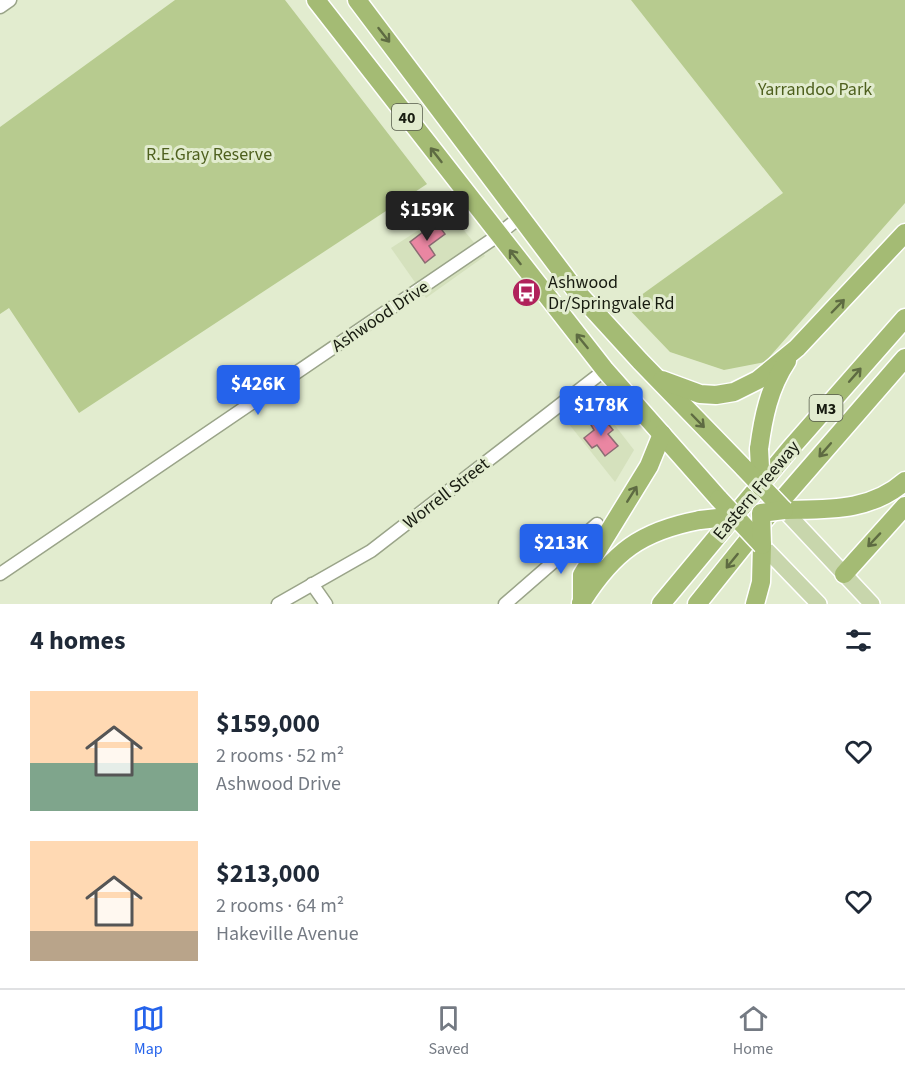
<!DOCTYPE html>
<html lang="en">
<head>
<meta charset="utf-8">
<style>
	body { margin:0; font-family:"Source Sans 3",sans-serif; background:#f6f6f7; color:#1f2937; height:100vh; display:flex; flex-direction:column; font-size:22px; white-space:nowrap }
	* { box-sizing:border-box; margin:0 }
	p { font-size:20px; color:#747a83 }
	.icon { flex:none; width:33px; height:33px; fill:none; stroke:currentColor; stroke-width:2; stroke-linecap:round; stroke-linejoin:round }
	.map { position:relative; height:604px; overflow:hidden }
	.details { display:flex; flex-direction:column; background:#fff; flex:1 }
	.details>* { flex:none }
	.price { position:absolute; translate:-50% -51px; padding:0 14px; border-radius:6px; background:#2563eb; color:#fff; font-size:20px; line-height:39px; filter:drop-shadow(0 2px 3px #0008) }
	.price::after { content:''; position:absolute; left:50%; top:36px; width:18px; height:14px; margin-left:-9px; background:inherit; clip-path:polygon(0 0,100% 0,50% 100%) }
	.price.on { background:#222; color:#fff }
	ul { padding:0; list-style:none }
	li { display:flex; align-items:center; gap:18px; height:150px; padding:0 30px }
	li span { display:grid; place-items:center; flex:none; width:168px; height:120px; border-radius:0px; color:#555 }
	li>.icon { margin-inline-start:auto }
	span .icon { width:72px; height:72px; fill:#fffc; stroke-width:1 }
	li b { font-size:26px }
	h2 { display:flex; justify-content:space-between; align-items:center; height:72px; padding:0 30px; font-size:26px }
	.menu { display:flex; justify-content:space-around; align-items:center; height:84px; border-top:2px solid #e0e1e3; background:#fff; font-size:16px; color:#747a83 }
	.menu a { display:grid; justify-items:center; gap:3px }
	.menu .on { color:#2563eb }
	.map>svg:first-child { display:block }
	.built { fill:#d5e1bd }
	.green { fill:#b7cb8f }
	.building { fill:#ea86a2; stroke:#8b6c73; stroke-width:1.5 }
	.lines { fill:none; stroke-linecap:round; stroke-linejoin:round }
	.minor-casing { stroke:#9aa489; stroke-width:15 }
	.major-casing { stroke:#fff; stroke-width:18 }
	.highway-casing { stroke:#fff; stroke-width:21 }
	.minor { stroke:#fff; stroke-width:12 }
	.major { stroke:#c8d6ac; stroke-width:15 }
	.highway { stroke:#a4bb74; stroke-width:18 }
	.highway-bridge-casing { stroke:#fff; stroke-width:21; stroke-linecap:butt }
	.highway-bridge { stroke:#a4bb74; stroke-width:18 }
	.oneway { stroke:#5e6b42 }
	.labels { text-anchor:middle; stroke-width:6; stroke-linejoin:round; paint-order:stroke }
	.shield { fill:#e2eccf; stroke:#545a49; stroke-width:1.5 }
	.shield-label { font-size:16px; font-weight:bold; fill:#171b10 }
	.park-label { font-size:18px; fill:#4e601e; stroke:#e2eccf }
	.poi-label { font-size:18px; fill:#171b10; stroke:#e2eccf; text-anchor:start }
	.street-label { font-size:18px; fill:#171b10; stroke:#e2eccf }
</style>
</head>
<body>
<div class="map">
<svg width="905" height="604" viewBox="0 0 905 604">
	<rect width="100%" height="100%" fill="#e2eccf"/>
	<g class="built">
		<polygon points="448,211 485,256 426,298 391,248"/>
		<polygon points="593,397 634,450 615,482 565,419"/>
	</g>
	<g class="green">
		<polygon points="175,0 285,0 427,184 79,413 9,308 0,314 0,127"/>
		<polygon points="631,0 905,0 905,203 765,362 724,370 670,352 626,306 783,193"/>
	</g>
	<g class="building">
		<polygon points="436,222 445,234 429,246 435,255 425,263 410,242"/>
		<polygon points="602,416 613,430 608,434 618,446 605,456 597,445 592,448 584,438 594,430 591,425"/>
	</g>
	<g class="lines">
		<defs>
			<g id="minor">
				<polyline points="0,7 10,0"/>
				<polyline points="0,574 490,241 519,218"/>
				<polyline points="312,584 326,604"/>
				<polyline points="278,604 371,551 605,370"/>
				<polyline points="505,604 597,524"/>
			</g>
			<g id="major">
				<polyline points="784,510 872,604"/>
				<polyline points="762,545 819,604"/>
			</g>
			<g id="highway">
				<polyline points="316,0 605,370 719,499"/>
				<polyline points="357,0 577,292 640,361 744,468"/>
				<polyline points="662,380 700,394 716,395 734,392 758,380 797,348 905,233"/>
				<path d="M759,449c4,-31 10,-61 28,-88"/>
				<path d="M784,510c43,-1 86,2 121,-29"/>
				<polyline points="844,574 905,506"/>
				<polyline points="582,601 582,575 649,466 662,434"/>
				<path d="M581,603c32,-51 60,-72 119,-83"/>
				<polyline points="661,604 790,449 905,318"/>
				<polyline points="697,604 766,518 905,358"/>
				<polyline points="755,604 761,582 762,545"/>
			</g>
		</defs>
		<use href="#minor" class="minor-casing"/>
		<use href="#major" class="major-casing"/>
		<use href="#highway" class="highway-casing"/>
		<use href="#minor" class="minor"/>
		<use href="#major" class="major"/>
		<use href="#highway" class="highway"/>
		<defs>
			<g id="highway-bridge">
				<polyline points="759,449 761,487"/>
				<polyline points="744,468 784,510"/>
				<polyline points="719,499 762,545"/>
				<polyline points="700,520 735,516"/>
				<polyline points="762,545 761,513 784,510"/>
			</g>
		</defs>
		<use href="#highway-bridge" class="highway-bridge-casing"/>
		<use href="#highway-bridge" class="highway-bridge"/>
	</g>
	<defs><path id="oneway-shaft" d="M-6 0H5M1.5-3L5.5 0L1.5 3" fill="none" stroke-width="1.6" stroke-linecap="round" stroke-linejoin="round" transform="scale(1.5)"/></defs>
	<g class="oneway">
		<use href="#oneway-shaft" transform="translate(384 35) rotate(52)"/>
		<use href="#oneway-shaft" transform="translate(436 155) rotate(-128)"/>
		<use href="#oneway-shaft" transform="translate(515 257) rotate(-128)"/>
		<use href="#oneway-shaft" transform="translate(838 306) rotate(-46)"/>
		<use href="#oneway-shaft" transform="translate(582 341) rotate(-129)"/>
		<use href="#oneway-shaft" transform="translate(855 375) rotate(-49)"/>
		<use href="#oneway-shaft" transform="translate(698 421) rotate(46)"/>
		<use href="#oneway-shaft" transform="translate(825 450) rotate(131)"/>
		<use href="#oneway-shaft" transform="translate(632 494) rotate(-58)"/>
		<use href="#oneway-shaft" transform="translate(874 540) rotate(133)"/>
		<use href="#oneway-shaft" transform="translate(732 561) rotate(129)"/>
	</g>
	<defs>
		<symbol id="bus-disc" viewBox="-11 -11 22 22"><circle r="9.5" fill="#b0225b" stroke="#e2eccf"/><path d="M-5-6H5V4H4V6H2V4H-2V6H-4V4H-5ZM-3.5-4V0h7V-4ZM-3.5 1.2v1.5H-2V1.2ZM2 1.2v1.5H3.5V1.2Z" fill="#fff"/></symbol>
	</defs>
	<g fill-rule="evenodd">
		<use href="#bus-disc" x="510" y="276" width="33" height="33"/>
	</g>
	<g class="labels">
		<g class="shield">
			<rect x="392" y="104" width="30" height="26" rx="4.5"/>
			<rect x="809.5" y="395" width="33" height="26" rx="4.5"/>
		</g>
		<g class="shield-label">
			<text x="407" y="123">40</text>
			<text x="826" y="414">M3</text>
		</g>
		<g class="park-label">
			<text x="815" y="95">Yarrandoo Park</text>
			<text x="209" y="160">R.E.Gray Reserve</text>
		</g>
		<g class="poi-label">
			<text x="548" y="288">Ashwood<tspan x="548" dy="21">Dr/Springvale Rd</tspan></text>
		</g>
		<g class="street-label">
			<text transform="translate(380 316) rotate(-34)" y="6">Ashwood Drive</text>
			<text transform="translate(756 490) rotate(-50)" y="6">Eastern Freeway</text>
			<text transform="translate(446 493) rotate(-38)" y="6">Worrell Street</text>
		</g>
	</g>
</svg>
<b class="price on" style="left:427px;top:242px">$159K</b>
<b class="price" style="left:258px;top:416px">$426K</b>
<b class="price" style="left:601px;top:437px">$178K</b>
<b class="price" style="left:561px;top:575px">$213K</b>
</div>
<section class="details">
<h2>4 homes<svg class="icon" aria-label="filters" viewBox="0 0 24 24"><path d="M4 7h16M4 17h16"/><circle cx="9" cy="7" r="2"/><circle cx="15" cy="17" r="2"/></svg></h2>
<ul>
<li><span style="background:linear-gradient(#ffd9b3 60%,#7fa58c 0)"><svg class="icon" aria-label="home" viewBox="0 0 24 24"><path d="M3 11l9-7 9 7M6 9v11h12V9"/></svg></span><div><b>$159,000</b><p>2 rooms · 52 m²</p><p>Ashwood Drive</p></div><svg class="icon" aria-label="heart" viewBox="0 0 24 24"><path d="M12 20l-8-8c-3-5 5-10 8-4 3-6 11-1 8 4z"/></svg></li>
<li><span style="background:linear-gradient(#ffd9b3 75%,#b9a48a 0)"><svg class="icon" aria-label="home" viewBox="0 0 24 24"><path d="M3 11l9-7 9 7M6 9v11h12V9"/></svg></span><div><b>$213,000</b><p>2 rooms · 64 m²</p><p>Hakeville Avenue</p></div><svg class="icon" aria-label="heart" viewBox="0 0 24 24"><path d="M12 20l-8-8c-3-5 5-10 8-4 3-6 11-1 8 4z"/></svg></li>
</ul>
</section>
<nav class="menu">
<a class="on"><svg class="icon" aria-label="map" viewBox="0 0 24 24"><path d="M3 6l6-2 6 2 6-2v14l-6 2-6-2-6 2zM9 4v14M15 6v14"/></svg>Map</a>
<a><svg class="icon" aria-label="saved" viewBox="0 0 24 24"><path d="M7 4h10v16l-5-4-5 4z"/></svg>Saved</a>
<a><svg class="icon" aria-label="home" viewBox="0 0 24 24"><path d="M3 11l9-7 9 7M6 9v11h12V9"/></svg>Home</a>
</nav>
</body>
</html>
